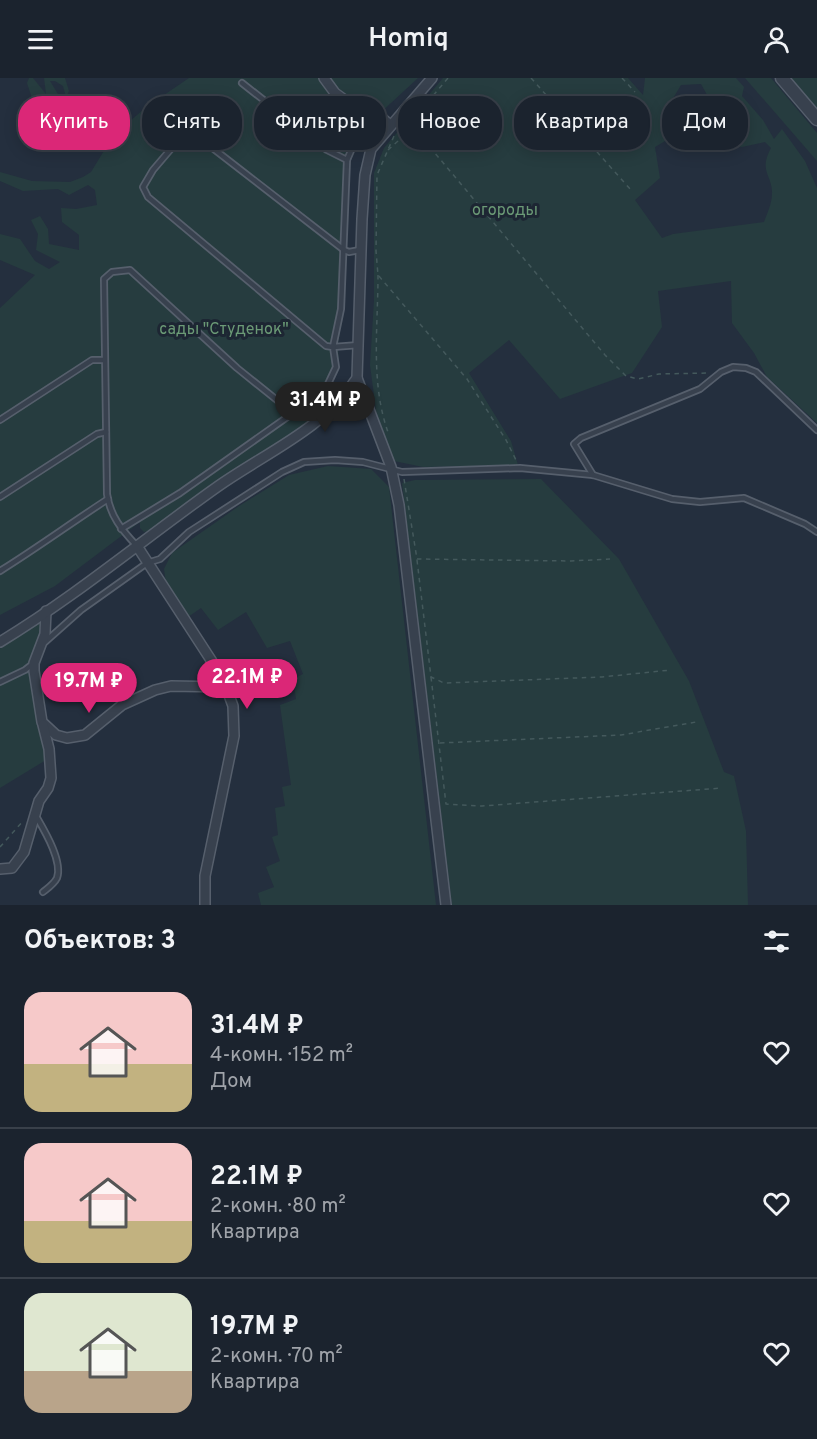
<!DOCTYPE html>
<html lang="ru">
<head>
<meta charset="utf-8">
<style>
	body { margin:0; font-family:Overpass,sans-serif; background:#242b36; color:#f1f3f6; height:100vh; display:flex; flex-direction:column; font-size:22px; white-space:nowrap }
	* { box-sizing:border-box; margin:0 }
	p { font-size:20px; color:#a0a4aa }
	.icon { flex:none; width:33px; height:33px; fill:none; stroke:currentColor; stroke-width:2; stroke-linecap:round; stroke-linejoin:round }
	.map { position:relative; height:827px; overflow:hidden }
	.sheet { display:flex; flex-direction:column; background:#1b232e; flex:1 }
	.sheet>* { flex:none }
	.hud { position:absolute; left:18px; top:18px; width:782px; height:54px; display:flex; gap:12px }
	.price { position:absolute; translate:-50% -51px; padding:0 14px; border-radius:21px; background:#db2777; color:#fff; font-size:20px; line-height:39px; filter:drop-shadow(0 2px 3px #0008) }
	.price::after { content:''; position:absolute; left:50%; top:36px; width:18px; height:14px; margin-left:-9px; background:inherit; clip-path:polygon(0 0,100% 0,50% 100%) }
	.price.on { background:#222; color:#fff }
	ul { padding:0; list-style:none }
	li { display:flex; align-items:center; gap:18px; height:150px; padding:0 24px }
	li+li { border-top:2px solid #39404a }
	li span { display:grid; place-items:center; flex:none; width:168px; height:120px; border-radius:18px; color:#555 }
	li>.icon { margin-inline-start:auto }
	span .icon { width:72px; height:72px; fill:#fffc; stroke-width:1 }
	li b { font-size:26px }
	h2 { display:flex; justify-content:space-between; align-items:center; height:72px; padding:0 24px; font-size:26px }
	.tag { padding:0 21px; border-radius:24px; background:#1b232e; box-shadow:0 3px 15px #0003,0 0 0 2px #39404a; font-size:21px; line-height:54px }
	.tag.on { background:#db2777; color:#fff }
	header { display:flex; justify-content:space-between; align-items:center; height:78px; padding:0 24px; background:#1b232e; font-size:27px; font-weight:600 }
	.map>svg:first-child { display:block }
	.green { fill:#263c3f; fill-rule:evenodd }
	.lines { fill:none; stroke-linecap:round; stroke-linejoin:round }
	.service-casing { stroke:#565f6c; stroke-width:8 }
	.minor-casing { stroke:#565f6c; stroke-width:12 }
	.tertiary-casing { stroke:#565f6c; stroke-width:15 }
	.path { stroke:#44595c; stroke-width:1.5; stroke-dasharray:4.5 4.5; stroke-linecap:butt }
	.service { stroke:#38414e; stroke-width:4.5 }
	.minor { stroke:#38414e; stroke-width:9 }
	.tertiary { stroke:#38414e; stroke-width:12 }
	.labels { text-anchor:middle; stroke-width:6; stroke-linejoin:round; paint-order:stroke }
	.park-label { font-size:16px; fill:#6b9a76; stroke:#1d2633 }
</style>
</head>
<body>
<header><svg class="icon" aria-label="menu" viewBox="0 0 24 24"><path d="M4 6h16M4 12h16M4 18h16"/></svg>Homiq<svg class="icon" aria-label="person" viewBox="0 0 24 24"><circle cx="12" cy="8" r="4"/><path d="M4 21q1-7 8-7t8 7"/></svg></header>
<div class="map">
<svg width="817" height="827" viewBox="0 0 817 827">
	<rect width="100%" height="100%" fill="#242f3e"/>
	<g class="green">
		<polygon points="29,0 33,0 46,16 44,0 65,0 69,13 66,19 63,8 55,3 50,3 61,21 63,31 58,34 51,31 54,46 68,62 69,53 64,43 80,54 81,68 70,73 53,63 55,51 33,23 27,5"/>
		<polygon points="189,0 418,0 365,49 350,84 344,232 338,265 339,288 324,320 312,329 319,332 318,339 150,453 144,454 140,450 140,444 55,508 0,537 0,230 35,197 0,182 0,156 20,161 35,183 49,191 60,184 36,172 38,156 31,142 40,138 48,151 49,166 79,172 79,157 62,144 61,130 76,131 97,127 95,112 88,107 69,117 58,111 23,113 0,103 0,94 32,103 70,104 83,99 91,94 113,58 145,30"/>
		<path d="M443,0h185l15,17 2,-17h91l8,9 -2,9 21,24 11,19 8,-10 23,32 12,27v235l-50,-46 -13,-24 -22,-30 -1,-42 -73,10 4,36 -30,46 -72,26 -51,-59 -40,33 42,68 7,24 -95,2 -29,-6 -18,-50 -6,-46 4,-65v-127l10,-25zM701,6l10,18 -12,23h-7l-4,12 54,10 23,-5 6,6c-13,24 2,27 1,46 0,9 -5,20 -8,28l-91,12 -11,4 -27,-38 25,-22 -5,-31 27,-16 -10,-31 9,-15z"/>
		<polygon points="745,0 771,0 817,55 817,83"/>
		<polygon points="789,0 817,0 817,33"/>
		<polygon points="328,388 371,391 389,409 436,827 261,827 258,815 274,809 266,789 280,783 272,759 278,757 275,730 285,728 282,709 291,707 280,627 296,621 293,601 303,596 290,563 267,570 246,534 218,552 201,530 188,539 166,505 164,491 172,475 239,428 289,397"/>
		<polygon points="541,401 619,481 689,603 724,694 734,698 746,753 748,827 452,827 402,405 415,402"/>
		<path d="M39,543l3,5c-2,12 -10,24 -11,36 -3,33 10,66 15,98l-46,28v-142z"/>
	</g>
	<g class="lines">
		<defs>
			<g id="service">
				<polyline points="242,5 327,72 347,82"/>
				<polyline points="359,267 333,269 341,231 347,82 363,45 374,35"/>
				<polyline points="329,317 328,306 336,289 333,269 326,268 148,119 143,109 153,92 188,51 344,172 349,174 360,172"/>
				<polyline points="0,342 92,282 104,282"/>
				<polyline points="593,397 574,366 581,360 700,311 721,294 733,289 746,290 756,294 817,352"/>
				<polyline points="0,419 97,356 106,354"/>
				<polyline points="121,451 180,415 293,335"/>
				<path d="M136,467c-14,-15 -26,-29 -29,-51l-3,-215 8,-7 18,-2 107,98 56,45 8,-1 21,-18 7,1 9,7"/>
				<path d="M0,493c37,-23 71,-48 108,-72"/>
				<polyline points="45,564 81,532 133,495 147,485 160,481 189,454 282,394 304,384 335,382 363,384 402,394 520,390 593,397 672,421 700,424 744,420 805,446 817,454"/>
				<polyline points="0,604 25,592 34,585"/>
				<path d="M36,738c8,14 27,45 21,62 -3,6 -9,10 -14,14"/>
			</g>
			<g id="minor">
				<polyline points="324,0 335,15 353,28 375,34 390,47"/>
				<polyline points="357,300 391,389 399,427 446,827"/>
				<polyline points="137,468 211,582 226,609 233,628 234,658 205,798 205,827"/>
				<polyline points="46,533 45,556 34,585 34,593 42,644 56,657 67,660 85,657 122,627 155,612 171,608 226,609"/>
				<path d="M0,564c76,-46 145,-104 217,-155 48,-34 107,-58 140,-109l5,-159 3,-44 6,-26 61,-71"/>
				<polyline points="0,791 12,790 24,774 39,723 48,710 51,700 49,671 43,647"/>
			</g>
			<polyline id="tertiary" points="782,0 817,41"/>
		</defs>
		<use href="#service" class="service-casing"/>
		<use href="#minor" class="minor-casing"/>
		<use href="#tertiary" class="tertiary-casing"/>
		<g class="path">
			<polyline points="531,0 631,112"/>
			<polyline points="622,0 635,14"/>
			<path d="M398,53c16,2 25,11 36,21l171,203 21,21 12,3 21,-5 50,-1"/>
			<polyline points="394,58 377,97 376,173 378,197 467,301 506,362 517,384"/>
			<polyline points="388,72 408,54 415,39 448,0"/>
			<path d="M378,197c0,54 -8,109 11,160"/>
			<polyline points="404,401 417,481 571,483 610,481"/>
			<polyline points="417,482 431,599 444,605 602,599 671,592"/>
			<polyline points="431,599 446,726 482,728 722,710"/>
			<polyline points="440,665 621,657 696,644"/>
			<polyline points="0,769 23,743"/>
		</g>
		<use href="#service" class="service"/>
		<use href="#minor" class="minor"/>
		<use href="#tertiary" class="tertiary"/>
	</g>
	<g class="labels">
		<g class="park-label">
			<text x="505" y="137">огороды</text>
			<text x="224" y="256">сады "Студенок"</text>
		</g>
	</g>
</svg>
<b class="price on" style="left:325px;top:355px">31.4M ₽</b>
<b class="price" style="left:247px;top:632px">22.1M ₽</b>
<b class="price" style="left:89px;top:636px">19.7M ₽</b>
<div class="hud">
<a class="tag on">Купить</a>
<a class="tag">Снять</a>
<a class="tag">Фильтры</a>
<a class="tag">Новое</a>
<a class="tag">Квартира</a>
<a class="tag">Дом</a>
</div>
</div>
<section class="sheet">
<h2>Объектов: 3<svg class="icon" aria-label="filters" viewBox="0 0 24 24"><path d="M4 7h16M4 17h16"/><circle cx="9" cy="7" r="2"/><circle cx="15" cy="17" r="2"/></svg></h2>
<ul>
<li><span style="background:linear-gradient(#f6c9c9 60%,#c2b280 0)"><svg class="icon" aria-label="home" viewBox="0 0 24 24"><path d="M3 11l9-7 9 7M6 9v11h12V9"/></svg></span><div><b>31.4M ₽</b><p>4-комн. · 152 m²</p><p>Дом</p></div><svg class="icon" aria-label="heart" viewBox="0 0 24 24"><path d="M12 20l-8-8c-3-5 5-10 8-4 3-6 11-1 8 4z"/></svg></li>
<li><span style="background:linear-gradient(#f6c9c9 65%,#c2b280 0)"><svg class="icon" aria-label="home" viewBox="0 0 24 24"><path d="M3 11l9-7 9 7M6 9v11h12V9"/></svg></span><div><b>22.1M ₽</b><p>2-комн. · 80 m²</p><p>Квартира</p></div><svg class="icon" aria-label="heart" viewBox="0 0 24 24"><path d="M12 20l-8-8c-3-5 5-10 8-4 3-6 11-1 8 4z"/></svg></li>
<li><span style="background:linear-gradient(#dfe7d0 65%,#b9a48a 0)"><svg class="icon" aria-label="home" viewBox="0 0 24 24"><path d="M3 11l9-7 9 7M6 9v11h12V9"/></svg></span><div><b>19.7M ₽</b><p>2-комн. · 70 m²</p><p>Квартира</p></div><svg class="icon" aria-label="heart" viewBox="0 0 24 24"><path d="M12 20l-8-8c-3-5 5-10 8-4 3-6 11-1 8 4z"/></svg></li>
</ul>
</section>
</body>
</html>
